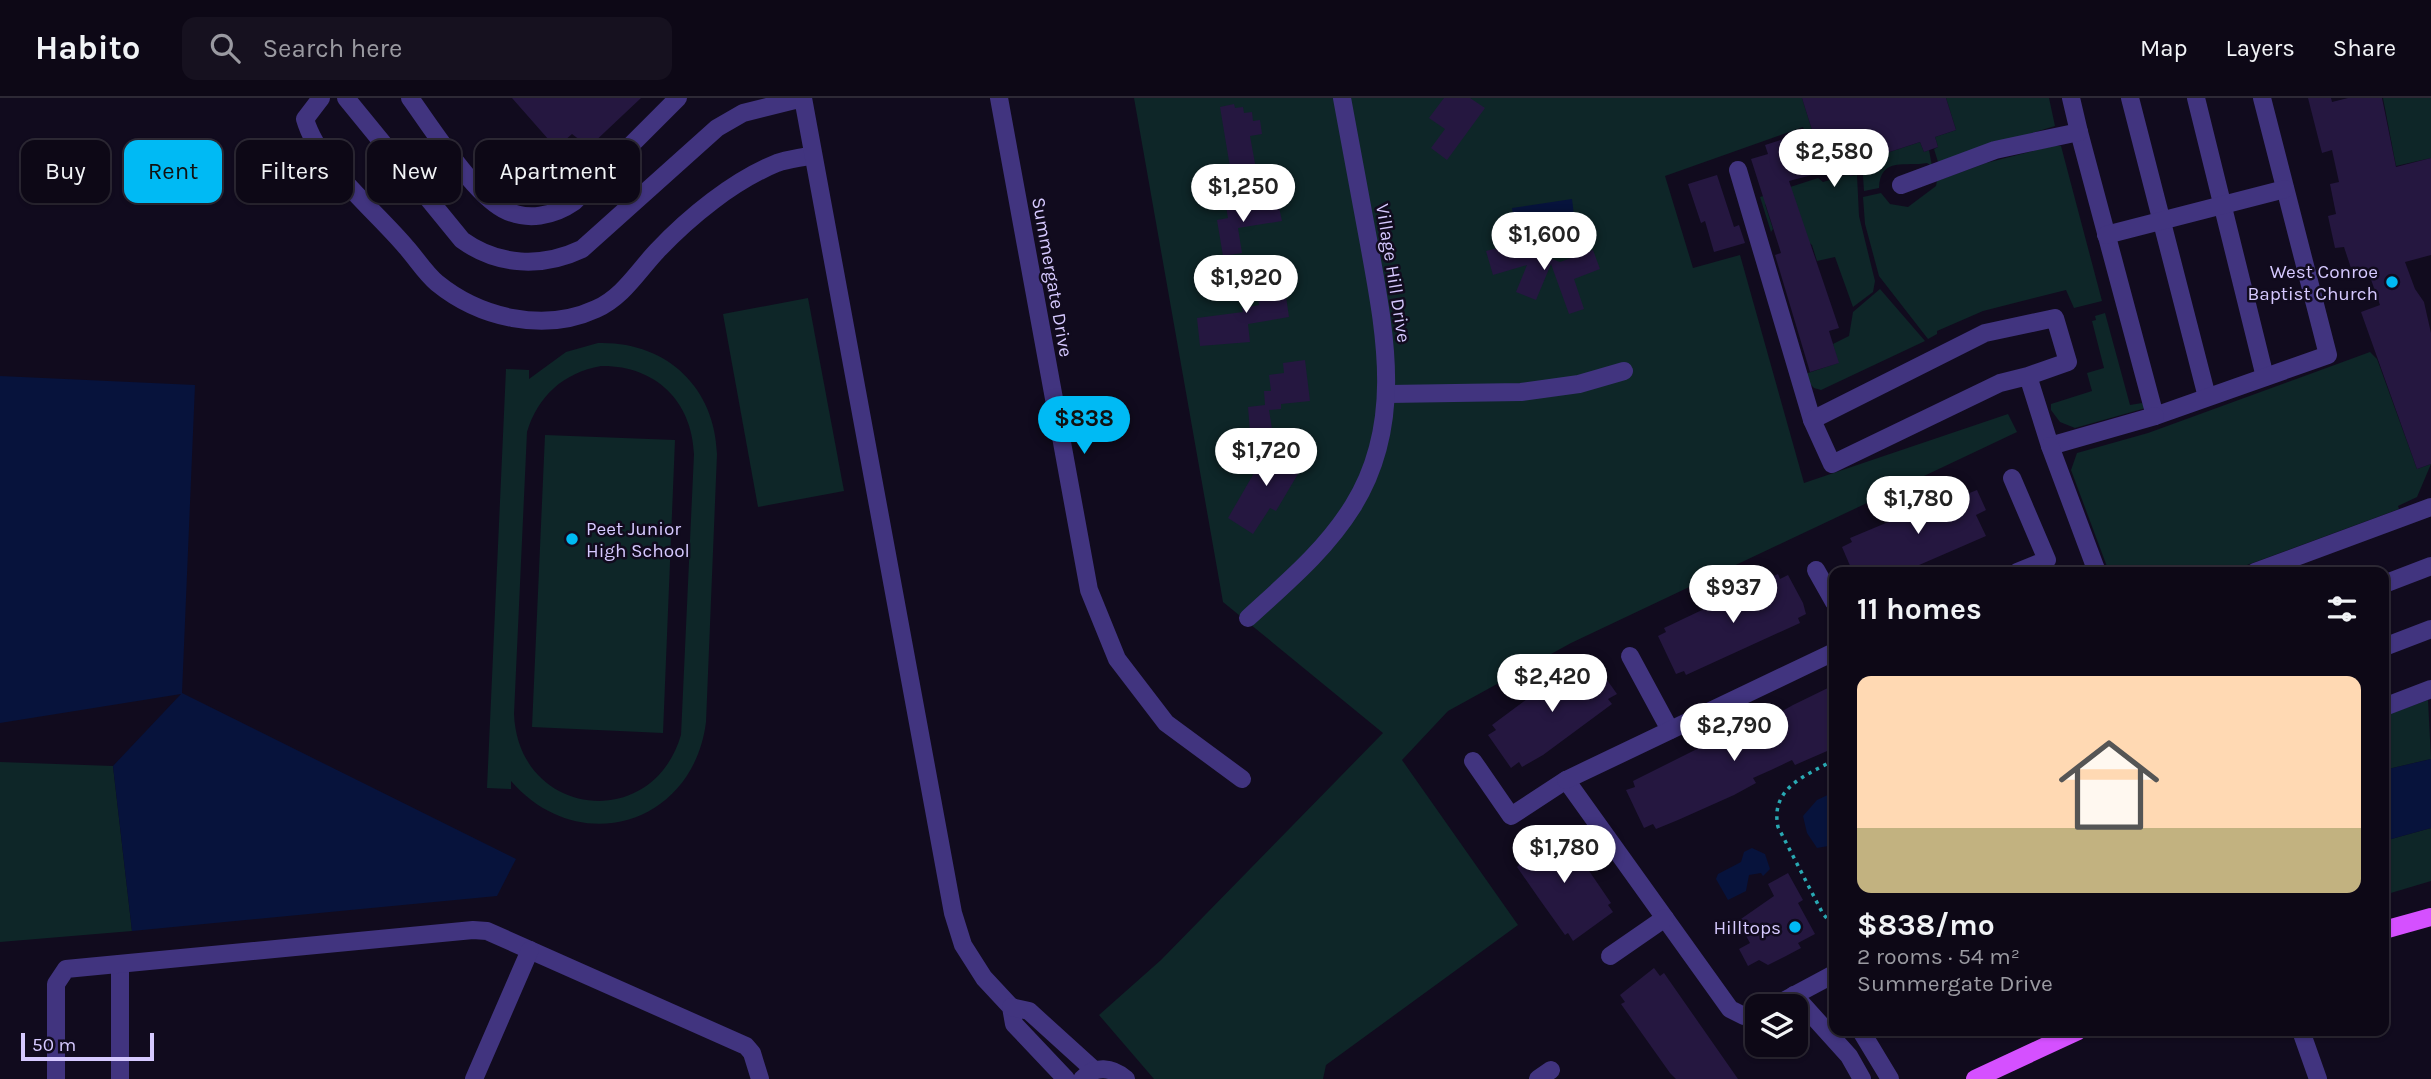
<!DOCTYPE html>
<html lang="en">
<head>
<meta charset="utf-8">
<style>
	body { margin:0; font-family:Karla,sans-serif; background:#16111f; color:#f1f3f6; height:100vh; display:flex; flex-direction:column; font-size:26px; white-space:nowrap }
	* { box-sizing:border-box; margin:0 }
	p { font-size:23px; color:#9a9aa1 }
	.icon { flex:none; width:38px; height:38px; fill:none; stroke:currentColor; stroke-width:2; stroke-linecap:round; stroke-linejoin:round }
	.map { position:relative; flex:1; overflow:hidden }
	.sheet { position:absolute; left:1829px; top:469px; width:560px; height:469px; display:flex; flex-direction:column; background:#0d0816; border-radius:14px; box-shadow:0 2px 5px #0004,0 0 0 2px #2d2935 }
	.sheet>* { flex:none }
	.banner { position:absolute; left:21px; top:42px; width:665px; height:63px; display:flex; gap:14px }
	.buttons { position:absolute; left:1745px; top:896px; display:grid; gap:14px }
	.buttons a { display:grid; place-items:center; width:63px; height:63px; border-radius:14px; background:#0d0816; box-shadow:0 2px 5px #0004,0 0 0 2px #2d2935; font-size:35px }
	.scale { position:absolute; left:21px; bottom:18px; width:133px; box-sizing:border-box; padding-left:7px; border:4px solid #d6c9ff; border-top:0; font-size:19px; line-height:24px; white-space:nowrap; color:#d6c9ff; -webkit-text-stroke:5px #110b1e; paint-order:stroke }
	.price { position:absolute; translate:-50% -60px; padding:0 16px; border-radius:24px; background:#fff; color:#222; font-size:23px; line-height:46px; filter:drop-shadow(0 2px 4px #0008) }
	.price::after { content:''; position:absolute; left:50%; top:42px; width:21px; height:16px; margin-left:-10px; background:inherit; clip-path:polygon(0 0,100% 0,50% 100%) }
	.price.on { background:#00baf4; color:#111 }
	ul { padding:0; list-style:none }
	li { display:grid; align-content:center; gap:14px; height:371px; padding:0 28px }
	li span { display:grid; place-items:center; height:217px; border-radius:14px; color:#555 }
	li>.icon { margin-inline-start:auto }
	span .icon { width:126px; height:126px; fill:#fffc; stroke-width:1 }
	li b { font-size:30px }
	h2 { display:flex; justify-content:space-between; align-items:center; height:84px; padding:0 28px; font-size:30px }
	.pill { padding:0 24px; border-radius:14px; background:#0d0816; box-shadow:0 2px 5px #0004,0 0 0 2px #2d2935; font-size:24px; line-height:63px }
	.pill.on { background:#00baf4; color:#111 }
	header { display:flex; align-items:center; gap:42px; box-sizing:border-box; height:98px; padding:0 35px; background:#0d0816; border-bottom:2px solid #2d2935 }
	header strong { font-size:33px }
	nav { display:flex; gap:38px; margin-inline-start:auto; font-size:24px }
	.search { width:490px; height:63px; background:#16111f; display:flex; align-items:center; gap:18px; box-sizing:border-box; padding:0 24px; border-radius:14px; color:#9a9aa1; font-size:26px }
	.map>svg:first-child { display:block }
	.green { fill:#0e2628; fill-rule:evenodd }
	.water { fill:#07133c }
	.building { fill:#251740 }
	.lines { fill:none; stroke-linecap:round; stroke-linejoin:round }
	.path { stroke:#29a9b3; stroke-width:3.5; stroke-dasharray:3.5 5; stroke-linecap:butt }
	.minor { stroke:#41347f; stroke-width:18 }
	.major { stroke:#d550ff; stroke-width:18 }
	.poi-dot { fill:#00baf4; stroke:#110b1e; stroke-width:2.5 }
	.labels { text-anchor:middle; stroke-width:5; stroke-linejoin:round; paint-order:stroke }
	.poi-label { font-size:19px; fill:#d6c9ff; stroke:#110b1e; text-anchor:end }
	.street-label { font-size:19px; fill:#d6c9ff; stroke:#110b1e }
</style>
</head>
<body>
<header>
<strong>Habito</strong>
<div class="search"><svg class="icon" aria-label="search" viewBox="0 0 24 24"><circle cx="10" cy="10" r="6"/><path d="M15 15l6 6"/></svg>Search here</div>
<nav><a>Map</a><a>Layers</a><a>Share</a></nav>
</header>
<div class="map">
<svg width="2431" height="981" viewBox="0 0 2431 981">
	<rect width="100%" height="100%" fill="#110b1e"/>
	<g class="green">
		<polygon points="1134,0 1802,0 1818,51 1811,53 1803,29 1665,78 1693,170 1740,157 1804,385 2008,316 2017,334 1571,545 1448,613 1402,662 1518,827 1326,967 1323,981 1154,981 1099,917 1161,862 1383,635 1223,504"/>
		<polygon points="1946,0 2049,0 2055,28 1938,64 1934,51 1938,49 1935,39 1956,32"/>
		<polygon points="2383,0 2431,0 2431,60 2396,68"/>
		<path d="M1920,44l4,10 5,-2 3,16 -5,-3c-20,4 -47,-7 -48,25l-15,3 -2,-30z"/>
		<polygon points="2052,48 2061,48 2102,203 2074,210 2066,192 1983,213 1937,233 1937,236 1928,241 1879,178 1865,126 1863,99 1881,95 1890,106 1908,109 1936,88 1937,83 1986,65"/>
		<polygon points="1849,76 1850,78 1857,77 1859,118 1875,183 1873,194 1853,209 1835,159 1817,163 1812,147 1765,106 1773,131 1771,134 1760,99 1818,80 1823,84"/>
		<polygon points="1880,191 1925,243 1821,292 1814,290 1802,277 1838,265 1833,246 1849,238 1853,214"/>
		<polygon points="808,200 844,393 758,409 723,216"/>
		<polygon points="2105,215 2130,307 2142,305 2146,310 2075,330 2060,324 2051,312 2051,306 2092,293 2087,275 2104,270 2092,223 2096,222 2095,218"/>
		<path d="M598,245c68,-2 117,44 119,111l-11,268c-13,103 -127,137 -195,59v8l-24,-1 19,-419 23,1v9l37,-27zM601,268c53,-1 91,34 93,88l-13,281c-29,99 -163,82 -167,-21l13,-282c11,-36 36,-59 74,-66z"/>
		<polygon points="2370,254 2377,261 2417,371 2431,366 2417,399 2398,408 2399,411 2228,474 2109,474 2071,372 2077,355 2148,335"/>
		<polygon points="545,337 675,342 663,635 532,629"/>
		<polygon points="2428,602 2431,661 2384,672 2384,618"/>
		<polygon points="0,664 113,668 132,833 0,844"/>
		<polygon points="2431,730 2431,783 2384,797 2384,743"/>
	</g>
	<g class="water">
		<polygon points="1572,101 1575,126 1516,135 1512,110"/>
		<polygon points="0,278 195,287 182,595 516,761 497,798 132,833 113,668 181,596 0,625"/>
		<polygon points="2431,661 2431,730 2384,743 2384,672"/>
		<polygon points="1834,694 1834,747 1817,750 1807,735 1803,718 1817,702"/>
		<polygon points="1752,750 1765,756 1770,771 1763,778 1761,775 1749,777 1746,793 1728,802 1716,781 1718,776 1741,764 1744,754"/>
	</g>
	<g class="building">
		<polygon points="512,0 641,0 589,49 572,36 556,50"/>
		<polygon points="1444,0 1470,0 1485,10 1447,62 1431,50 1445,31 1429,20"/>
		<polygon points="1802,0 1946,0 1956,32 1935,39 1938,49 1924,54 1920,44 1862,63 1865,74 1850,78 1846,68 1789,83 1839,230 1829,233 1839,265 1810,274 1775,157 1781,155 1751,61 1768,56 1765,47 1812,32"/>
		<polygon points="2308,0 2331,0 2332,4 2348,0 2382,0 2396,69 2431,60 2431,157 2405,164 2415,191 2424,204 2431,235 2431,366 2417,371 2361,214 2380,207 2368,173 2353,176 2344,149 2335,150 2328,118 2336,116 2330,86 2339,84 2332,52 2322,55"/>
		<polygon points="1234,6 1235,10 1243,9 1244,15 1252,14 1253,23 1260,22 1262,36 1250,38 1256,71 1231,75 1220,9"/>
		<polygon points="1717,77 1734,129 1739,127 1745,145 1714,154 1705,123 1701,125 1688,86"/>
		<polygon points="1261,103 1263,112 1279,109 1282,123 1238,130 1242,155 1223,158 1217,122 1228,120 1226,108"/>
		<polygon points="1512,146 1560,164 1593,152 1600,171 1574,181 1584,211 1569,216 1551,166 1536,202 1516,194 1527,167 1493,177 1486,153"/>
		<polygon points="1275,176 1276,179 1283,178 1289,219 1248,226 1250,244 1200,248 1197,220 1243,214 1242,210 1259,207 1255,182"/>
		<polygon points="1305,262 1310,303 1281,306 1281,311 1269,312 1272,331 1250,334 1248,309 1265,307 1264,293 1271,293 1269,277 1284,275 1283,265"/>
		<polygon points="1272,344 1305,364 1276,413 1270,410 1253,436 1228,420"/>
		<polygon points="1965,392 1967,396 1977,392 1986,412 1976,417 1986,438 1903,474 1857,474 1854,468 1851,470 1842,449 1852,444 1850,440"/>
		<polygon points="1778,476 1780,481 1788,477 1803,505 1806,516 1798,520 1800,525 1686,577 1684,573 1676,576 1658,538 1666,534 1664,530"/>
		<polygon points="1593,562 1617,596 1608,601 1612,606 1543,657 1522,669 1519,664 1511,670 1488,637 1496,632 1492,627 1561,576 1582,563 1585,568"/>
		<polygon points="1834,587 1834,650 1795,667 1792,662 1771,672 1753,680 1756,685 1734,697 1678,722 1656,731 1653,726 1644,730 1626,692 1635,689 1633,683 1711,644 1713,647 1733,637 1736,643 1774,624 1772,619 1793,607"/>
		<polygon points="1554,731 1560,739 1563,736 1583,764 1611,805 1608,807 1613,814 1573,843 1568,835 1565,837 1540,802 1517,769 1520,766 1515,759"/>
		<polygon points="1788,775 1803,802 1798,805 1815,836 1798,845 1801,850 1786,858 1768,867 1759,862 1748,868 1739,851 1750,845 1738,823 1774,798 1768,786"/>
		<polygon points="1654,870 1660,878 1664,875 1738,981 1676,981 1670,975 1621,906 1625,904 1620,897"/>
	</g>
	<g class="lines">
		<path class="path" d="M1834,662c-29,16 -64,28 -56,67l45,87 11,12"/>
		<g class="minor">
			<path d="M321,0l-16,21c13,46 70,91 101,128 10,11 19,26 31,36 43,35 107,50 159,26 27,-12 42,-38 61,-58 32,-34 76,-70 120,-88 11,-4 24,-5 36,-8"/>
			<path d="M346,0l116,142c36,26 80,28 120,9l135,-121 26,-15 60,-15 150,815 10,32 21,33 27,29 3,17 52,55"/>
			<path d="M410,0c21,29 63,95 93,111 24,13 51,7 71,-7l104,-104"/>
			<polyline points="999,0 1089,492 1117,561 1166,625 1242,681"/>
			<polyline points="2130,0 2207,299"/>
			<polyline points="2196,0 2265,279"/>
			<polyline points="2079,34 2155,318 2328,257 2262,0"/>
			<polyline points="1738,72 1812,322"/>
			<polyline points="1901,87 1995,52 2079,34 2071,0"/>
			<polyline points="2106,137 2285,91"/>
			<polyline points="2028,278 2000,285 1832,366 1812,322 1985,235 2055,220 2068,264 2028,278 2050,348 2155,318"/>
			<polyline points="1388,296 1521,294 1579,286 1624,273"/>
			<polyline points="2050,348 2097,474"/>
			<polyline points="2012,380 2047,462 2017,474"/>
			<polyline points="1816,472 1834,504"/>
			<polyline points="2255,474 2431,409"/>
			<polyline points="2384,486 2431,468"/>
			<path d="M1248,520c38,-35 77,-67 105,-112 51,-82 32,-173 16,-262 -9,-49 -18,-97 -27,-146"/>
			<polyline points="2384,549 2431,531"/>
			<polyline points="1630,558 1670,632"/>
			<polyline points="2384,609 2431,591"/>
			<polyline points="1473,663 1511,718 1566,682 1730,911 1744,918 1757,917"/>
			<polyline points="1566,682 1834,554"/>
			<polyline points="1610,858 1665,820"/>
			<polyline points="120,866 120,981"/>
			<polyline points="1794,897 1849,958 1862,981"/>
			<polyline points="1774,908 1834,876"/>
			<polyline points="1011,909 1029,913 1094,972"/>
			<polyline points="1861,933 1890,981"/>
			<polyline points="2301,933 2318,981"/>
			<polyline points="56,981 56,886 66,871 473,832 487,833 746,948 752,955 760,981"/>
			<polyline points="474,981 530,852"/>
			<path d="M1082,981c13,-14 30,-12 44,0"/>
			<polyline points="1538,981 1551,972"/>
		</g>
		<g class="major">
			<polyline points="2384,832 2431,819"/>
			<polyline points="1975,981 2078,933"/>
		</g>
	</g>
	<g class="poi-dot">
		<circle cx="2392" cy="184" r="7"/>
		<circle cx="572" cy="441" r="7"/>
		<circle cx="1795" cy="829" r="7"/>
	</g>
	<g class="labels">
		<g class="poi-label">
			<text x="2378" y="180">West Conroe<tspan x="2378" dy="22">Baptist Church</tspan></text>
			<text x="586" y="437" text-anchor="start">Peet Junior<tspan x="586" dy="22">High School</tspan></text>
			<text x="1781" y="836">Hilltops</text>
		</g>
		<g class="street-label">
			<text transform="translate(1394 175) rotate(81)" y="7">Village Hill Drive</text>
			<text transform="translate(1053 179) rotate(80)" y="7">Summergate Drive</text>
		</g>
	</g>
</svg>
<div class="buttons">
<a><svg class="icon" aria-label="layers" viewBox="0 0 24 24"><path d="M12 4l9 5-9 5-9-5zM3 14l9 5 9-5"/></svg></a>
</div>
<div class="scale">50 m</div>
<b class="price" style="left:1834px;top:91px">$2,580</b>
<b class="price" style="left:1243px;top:126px">$1,250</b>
<b class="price" style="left:1544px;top:174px">$1,600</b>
<b class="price" style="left:1246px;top:217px">$1,920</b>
<b class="price on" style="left:1084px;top:358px">$838</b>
<b class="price" style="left:1266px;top:390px">$1,720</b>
<b class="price" style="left:1918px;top:438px">$1,780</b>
<b class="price" style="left:1733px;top:527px">$937</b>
<b class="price" style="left:1552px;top:616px">$2,420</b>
<b class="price" style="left:1734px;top:665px">$2,790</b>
<b class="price" style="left:1564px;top:787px">$1,780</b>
<div class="banner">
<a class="pill">Buy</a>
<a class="pill on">Rent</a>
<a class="pill">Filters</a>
<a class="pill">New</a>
<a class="pill">Apartment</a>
</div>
<section class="sheet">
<h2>11 homes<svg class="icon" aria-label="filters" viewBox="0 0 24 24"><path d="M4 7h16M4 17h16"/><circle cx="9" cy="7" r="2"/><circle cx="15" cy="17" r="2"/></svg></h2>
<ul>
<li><span style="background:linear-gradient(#ffd9b3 70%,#c2b280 0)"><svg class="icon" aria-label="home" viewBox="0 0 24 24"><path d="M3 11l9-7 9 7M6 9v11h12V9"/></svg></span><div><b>$838/mo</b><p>2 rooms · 54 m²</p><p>Summergate Drive</p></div></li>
</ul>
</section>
</div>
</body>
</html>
